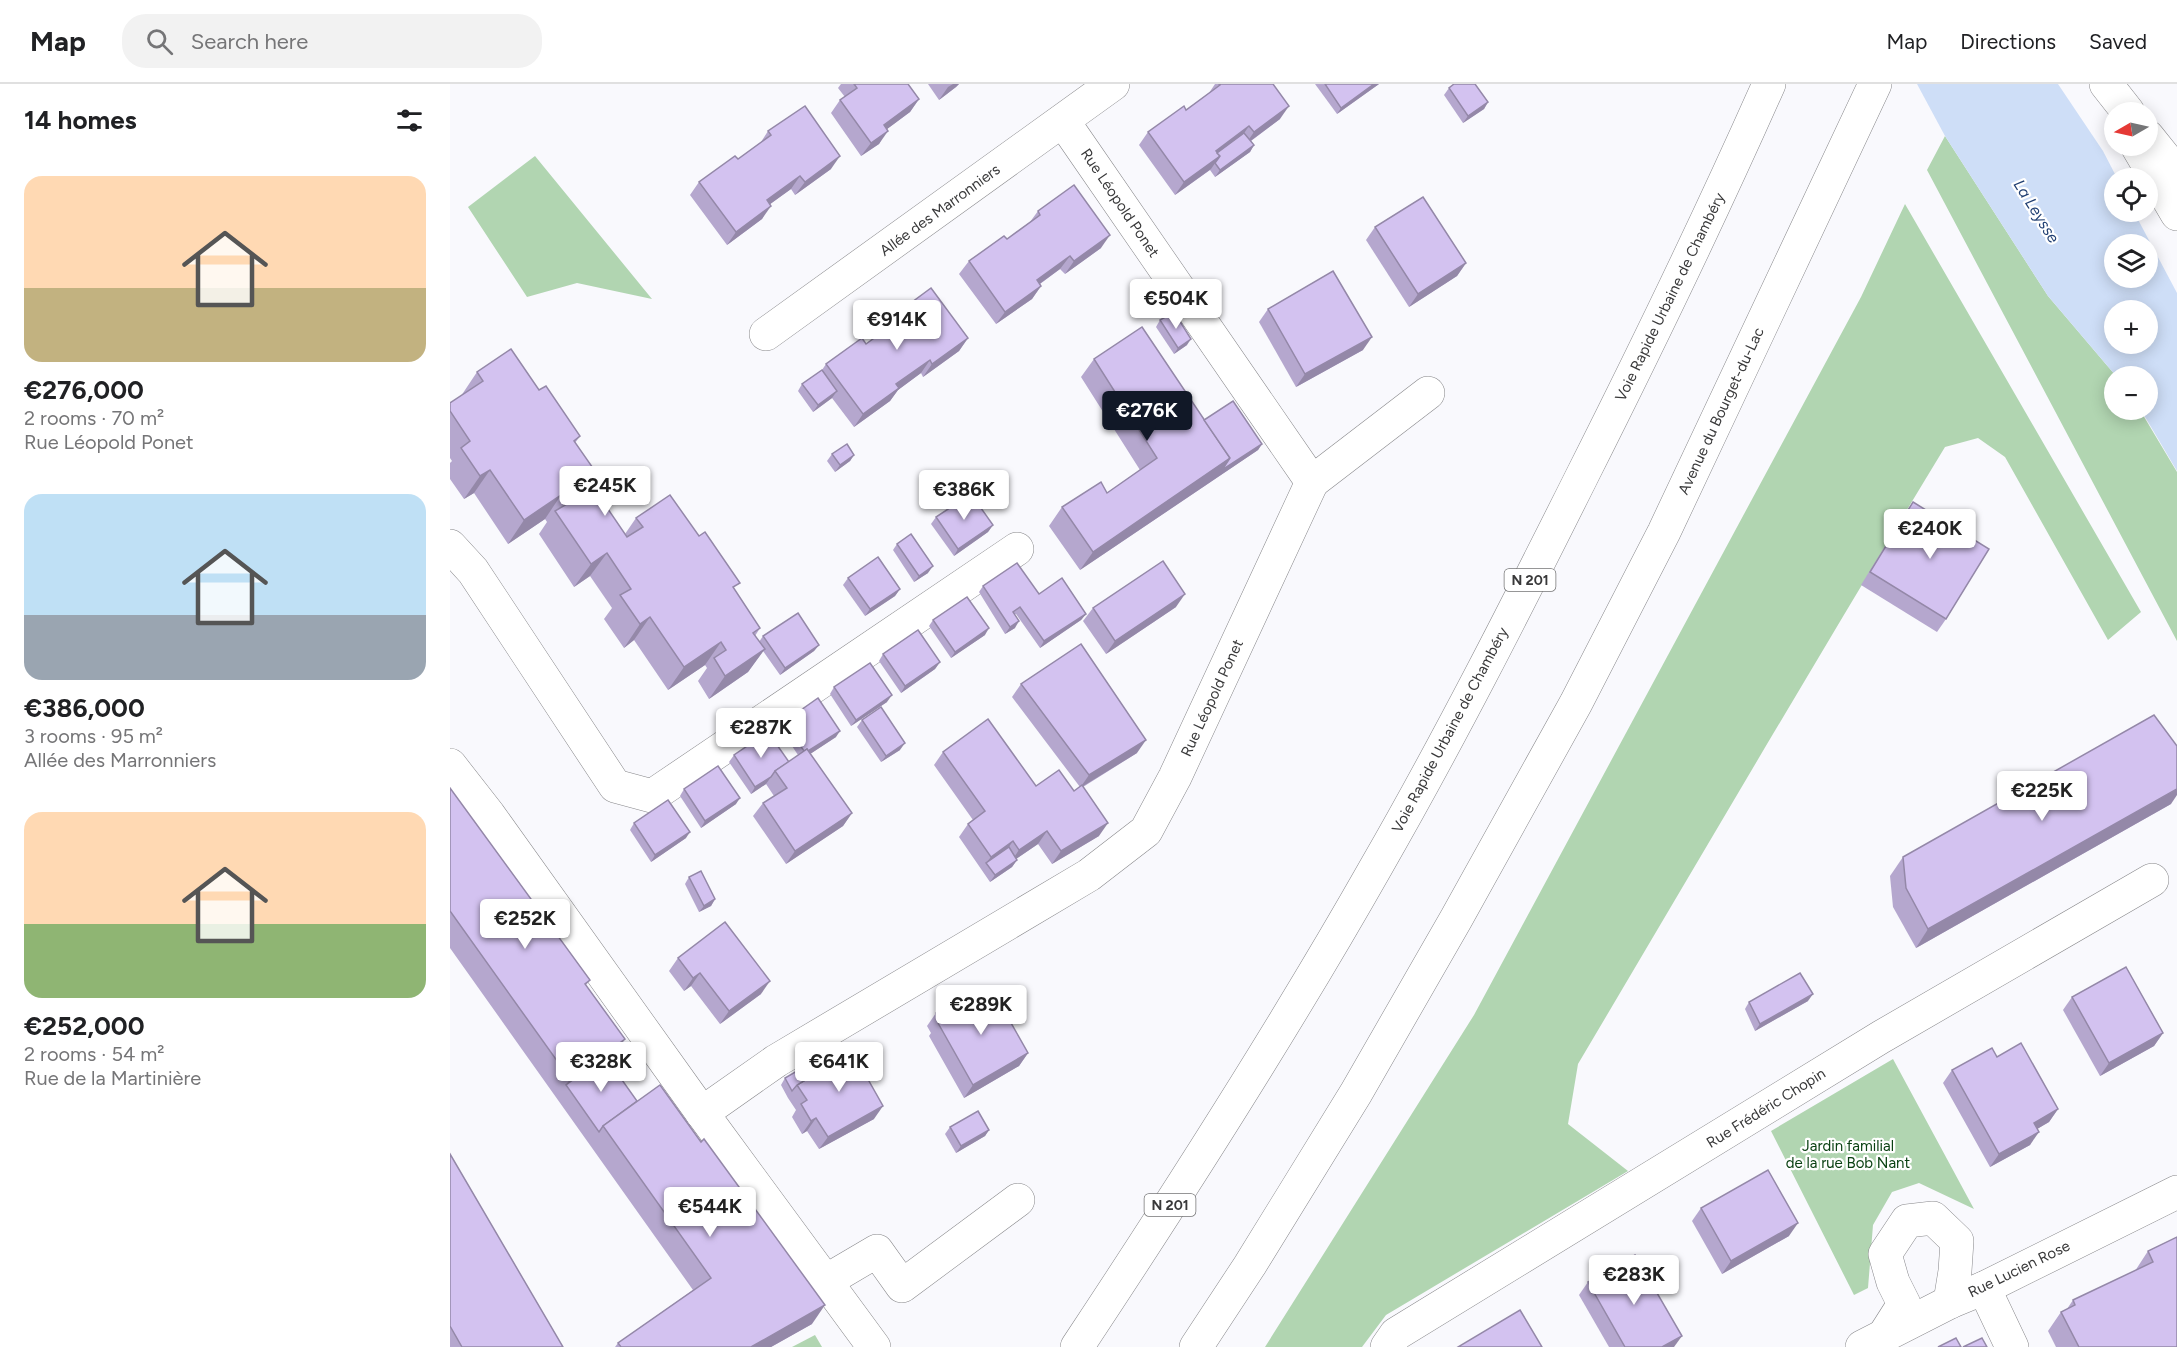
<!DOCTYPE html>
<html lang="en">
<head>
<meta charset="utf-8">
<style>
	body { margin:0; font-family:Figtree,sans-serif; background:#f2f2f2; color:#202124; height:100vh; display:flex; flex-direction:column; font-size:22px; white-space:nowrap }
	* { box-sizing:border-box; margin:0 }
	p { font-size:20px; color:#757577 }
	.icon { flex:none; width:33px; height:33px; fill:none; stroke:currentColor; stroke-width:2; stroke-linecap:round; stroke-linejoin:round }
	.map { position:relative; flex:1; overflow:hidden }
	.sheet { display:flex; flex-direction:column; background:#fff; width:450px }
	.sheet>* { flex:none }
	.needle { width:39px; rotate:261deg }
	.controls { position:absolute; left:1654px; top:18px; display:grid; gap:12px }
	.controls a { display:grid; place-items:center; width:54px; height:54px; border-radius:50%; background:#fff; box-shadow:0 3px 15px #0003; font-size:30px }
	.price { position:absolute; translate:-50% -51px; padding:0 14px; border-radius:6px; background:#fff; color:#222; font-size:20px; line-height:39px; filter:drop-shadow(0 2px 3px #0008) }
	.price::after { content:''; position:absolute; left:50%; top:36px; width:18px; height:14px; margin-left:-9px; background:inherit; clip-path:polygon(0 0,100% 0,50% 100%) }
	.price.selected { background:#111827; color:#fff }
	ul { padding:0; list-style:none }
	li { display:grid; align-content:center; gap:12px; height:318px; padding:0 24px }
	li span { display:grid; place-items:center; height:186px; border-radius:18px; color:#555 }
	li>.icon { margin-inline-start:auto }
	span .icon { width:108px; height:108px; fill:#fffc; stroke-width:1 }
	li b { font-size:26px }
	h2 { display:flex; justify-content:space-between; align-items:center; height:72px; padding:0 24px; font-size:26px }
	header { display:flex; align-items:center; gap:36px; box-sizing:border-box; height:84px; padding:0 30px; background:#fff; border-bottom:2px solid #e0e0e0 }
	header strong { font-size:28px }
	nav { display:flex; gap:33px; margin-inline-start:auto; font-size:21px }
	.search { width:420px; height:54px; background:#f2f2f2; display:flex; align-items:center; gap:15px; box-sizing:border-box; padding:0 21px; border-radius:24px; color:#757577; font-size:22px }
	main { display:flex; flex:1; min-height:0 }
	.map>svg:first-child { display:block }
	.green { fill:#b1d5b1 }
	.water { fill:#cedef7; fill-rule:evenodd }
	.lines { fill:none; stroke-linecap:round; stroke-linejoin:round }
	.minor-casing { stroke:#88888b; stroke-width:34 }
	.major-casing { stroke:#88888b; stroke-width:34 }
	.highway-casing { stroke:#88888b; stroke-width:34 }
	.minor { stroke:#fff; stroke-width:33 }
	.major { stroke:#fff; stroke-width:33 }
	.highway { stroke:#fff; stroke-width:33 }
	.wall { fill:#b5a7ce }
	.shaded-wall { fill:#9488a8 }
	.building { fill:#d3c2f0; stroke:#9488a8; stroke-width:1.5 }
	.labels { text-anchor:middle; stroke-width:4.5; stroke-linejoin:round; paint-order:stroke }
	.shield { fill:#fff; stroke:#747475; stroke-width:1.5 }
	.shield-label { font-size:14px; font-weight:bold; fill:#39393a }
	.street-label { font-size:15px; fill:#39393a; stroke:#fff }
	.park-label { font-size:15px; fill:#0a4112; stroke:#fff }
	.water-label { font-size:16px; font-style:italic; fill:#203f72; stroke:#fff }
</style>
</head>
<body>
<header>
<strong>Map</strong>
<div class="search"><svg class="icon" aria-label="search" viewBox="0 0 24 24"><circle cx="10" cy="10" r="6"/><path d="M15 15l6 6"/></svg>Search here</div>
<nav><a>Map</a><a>Directions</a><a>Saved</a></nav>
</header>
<main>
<section class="sheet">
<h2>14 homes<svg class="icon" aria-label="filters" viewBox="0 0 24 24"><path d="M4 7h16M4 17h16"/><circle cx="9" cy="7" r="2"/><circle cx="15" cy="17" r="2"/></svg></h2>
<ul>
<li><span style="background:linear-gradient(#ffd9b3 60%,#c2b280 0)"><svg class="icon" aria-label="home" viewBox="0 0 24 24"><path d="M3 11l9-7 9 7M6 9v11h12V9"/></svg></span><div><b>€276,000</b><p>2 rooms · 70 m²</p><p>Rue Léopold Ponet</p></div></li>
<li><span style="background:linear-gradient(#bfe0f5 65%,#9aa5b1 0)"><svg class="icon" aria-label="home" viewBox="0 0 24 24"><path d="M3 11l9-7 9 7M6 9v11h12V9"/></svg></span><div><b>€386,000</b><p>3 rooms · 95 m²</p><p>Allée des Marronniers</p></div></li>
<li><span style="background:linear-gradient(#ffd9b3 60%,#8fb573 0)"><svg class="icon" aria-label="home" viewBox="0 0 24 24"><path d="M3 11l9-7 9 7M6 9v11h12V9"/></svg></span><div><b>€252,000</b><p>2 rooms · 54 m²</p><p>Rue de la Martinière</p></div></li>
</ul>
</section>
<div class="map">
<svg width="1727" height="1263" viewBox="0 0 1727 1263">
	<rect width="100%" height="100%" fill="#f9f9fd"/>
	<g class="green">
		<polygon points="1495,52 1598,212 1666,292 1665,326 1690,326 1727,388 1727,557 1477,86"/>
		<polygon points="85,72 202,215 127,199 77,213 18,123"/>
		<path d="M1455,120l236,408 -33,28 -103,-183 -27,-19 -33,9c-124,204 -245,411 -367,617l-10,60 60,47 -242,144 -24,32h-97l209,-332 387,-718z"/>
		<polygon points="1443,975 1524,1125 1469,1099 1442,1108 1423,1141 1418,1204 1404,1211 1321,1047"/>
		<polygon points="365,1251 372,1263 342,1263"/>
	</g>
	<path class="water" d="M1467,0h141l45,67 14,27h-2v34h19l43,81v178l-36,-61h7v-34h-32l-68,-80 -103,-160zM1665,160h33v34h-33zM1665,226h33v34h-33z"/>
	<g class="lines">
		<defs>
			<g id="minor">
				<polyline points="316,250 663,0"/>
				<polyline points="862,398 978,309"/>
				<polyline points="0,462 23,487 165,702 202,712 567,465"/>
				<polyline points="0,681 39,731 252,1029 424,1263"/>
				<polyline points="252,1029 326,977 639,791 696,747 725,693 862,398 613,37"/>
				<polyline points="376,1197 427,1167 452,1202 568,1116"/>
				<polyline points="1534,1204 1562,1263"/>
				<polyline points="1433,1253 1454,1220 1443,1198 1435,1170 1457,1137 1483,1134 1507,1157 1505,1187 1500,1218"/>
				<polyline points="937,1263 946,1250 1431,953 1702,796"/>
				<polyline points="1412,1263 1500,1218 1534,1204 1727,1108"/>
			</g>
			<polyline id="major" points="1687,62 1727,130"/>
			<g id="highway">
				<polyline points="1656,0 1678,28"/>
				<polyline points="1698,53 1727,89"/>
				<path d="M627,1263c104,-157 206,-316 299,-480 73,-127 140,-259 206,-391 65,-129 128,-259 187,-392"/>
				<polyline points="746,1263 800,1181 906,1009 1006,835 1126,619 1214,448 1425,0"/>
			</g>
		</defs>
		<use href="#minor" class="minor-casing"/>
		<use href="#major" class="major-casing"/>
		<use href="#highway" class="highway-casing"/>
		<use href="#minor" class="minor"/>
		<use href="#major" class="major"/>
		<use href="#highway" class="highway"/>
	</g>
	<g class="wall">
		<polygon points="391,0 458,0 469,15 460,28 437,45 429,60 411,72 381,29 390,16 395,13 388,4"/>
		<polygon points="478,0 509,0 506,3 489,16"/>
		<polygon points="765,0 823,0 830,35 801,57 804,61 800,68 765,93 760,86 725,111 689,61 698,48 736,26 759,9"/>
		<polygon points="865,0 929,0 887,30"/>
		<polygon points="999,4 1038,18 1034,25 1013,39 994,11"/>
		<polygon points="318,47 381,85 345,111 341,105 320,120 312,135 277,161 240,111 249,98 288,75 311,58"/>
		<polygon points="588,127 651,164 615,190 610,185 590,200 591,202 582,215 546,240 509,190 519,177 557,155 580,138"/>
		<polygon points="925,143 1016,179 1007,192 959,223 916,156"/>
		<polygon points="818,225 913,266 846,303 809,238"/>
		<polygon points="446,230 518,254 509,267 473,293 471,289 448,306 440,317 404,343 382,314 363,328 348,307 352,300 372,286 376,280 416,260 438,244 437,243"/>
		<polygon points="710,236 737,261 724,270 706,243"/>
		<polygon points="644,275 754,336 812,360 808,366 630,486 599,442 612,423 657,409 690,386 631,293"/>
		<polygon points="27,288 89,306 130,352 125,359 152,397 145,406 175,450 186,434 285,506 310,544 305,552 309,558 313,552 369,561 364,567 330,591 313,567 298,588 259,615 248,597 257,584 255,581 218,606 184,556 174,564 154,535 162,524 140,492 124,503 89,450 97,438 95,435 58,460 24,409 14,415 0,395 0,379 2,377 0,374 0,319 11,312"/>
		<polygon points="382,370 404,371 400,377 385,388 377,377"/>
		<polygon points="1463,418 1496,535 1487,548 1411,501 1454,431"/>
		<polygon points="486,433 543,441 538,448 504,472 481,440"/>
		<polygon points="447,460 478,489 464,498 443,466"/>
		<polygon points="398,494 450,505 445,512 415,532 393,501"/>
		<polygon points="533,502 589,510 636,530 631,536 590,564 566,530 565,530 565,544 555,550 529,508"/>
		<polygon points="726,523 656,570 633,537 643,524"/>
		<polygon points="483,536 535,551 501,574 479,542"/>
		<polygon points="433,570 490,578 485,585 451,609 429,577"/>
		<polygon points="571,600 687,669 633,703 649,752 602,780 588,760 566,775 567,776 562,783 540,798 509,753 518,740 523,736 484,681 493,668 586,702 624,707 630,703 562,613"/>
		<polygon points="384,603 437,618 401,642 380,610"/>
		<polygon points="412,636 450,666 431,678 407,643"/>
		<polygon points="334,638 386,653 360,670 402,729 393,742 336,780 303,732 313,719 324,712 316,700 301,710 279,678 284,671 339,678 348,671 330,644"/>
		<polygon points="0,704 140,896 136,901 175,955 162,973 158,976 187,1017 362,1240 321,1263 165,1263 168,1259 243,1206 0,864"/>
		<polygon points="234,705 286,720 251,744 230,712"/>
		<polygon points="1721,720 1466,864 1443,823 1440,792 1453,773"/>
		<polygon points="184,739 236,754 201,778 180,746"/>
		<polygon points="239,793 265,815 261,822 249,828 235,800"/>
		<polygon points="228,874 311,910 270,940 241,902 234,907 219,887"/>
		<polygon points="1622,913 1713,949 1704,962 1650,992 1613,926"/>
		<polygon points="1358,917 1305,947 1295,925 1299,918"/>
		<polygon points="522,919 578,969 569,982 514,1014 479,952 481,949 477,942 486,929"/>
		<polygon points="376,971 424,1035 369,1065 357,1047 352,1050 342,1033 346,1026 338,1014 331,1001 335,994 371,978"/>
		<polygon points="1547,973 1608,1025 1599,1038 1587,1045 1580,1061 1540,1083 1493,999 1502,986"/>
		<polygon points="500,1043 539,1046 535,1052 506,1069 495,1050"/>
		<polygon points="0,1070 113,1263 0,1263"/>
		<polygon points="1251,1124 1339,1152 1272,1190 1242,1137"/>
		<polygon points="1727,1153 1727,1263 1606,1263 1598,1247 1611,1228 1617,1225 1623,1216 1685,1187 1698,1167"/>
		<polygon points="1138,1198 1224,1263 1159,1263 1129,1211"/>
	</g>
	<g class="shaded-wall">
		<polygon points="503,0 509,0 506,3 489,16 498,3"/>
		<polygon points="924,0 929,0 887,30 891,24"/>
		<polygon points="469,15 460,28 425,54 434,41"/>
		<polygon points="1038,18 1034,25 1013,39 1018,32"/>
		<polygon points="839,22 830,35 795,61 804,48"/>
		<polygon points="799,42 790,55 763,75 766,67"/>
		<polygon points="438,47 429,60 411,72 421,59"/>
		<polygon points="804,61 800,68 765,93 770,86"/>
		<polygon points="390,72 381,85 345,111 355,98"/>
		<polygon points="770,72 761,85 725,111 734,98"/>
		<polygon points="350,92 341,105 308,129 317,116"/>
		<polygon points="321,122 312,135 277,161 286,148"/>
		<polygon points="660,151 651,164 615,190 624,177"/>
		<polygon points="620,172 610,185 577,209 587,196"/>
		<polygon points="1016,179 1007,192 959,223 968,210"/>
		<polygon points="591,202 582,215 546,240 555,228"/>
		<polygon points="922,253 913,266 846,303 855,290"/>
		<polygon points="518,254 509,267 473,293 482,280"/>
		<polygon points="741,255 737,261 724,270 728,264"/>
		<polygon points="480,276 471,289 448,306 440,317 404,343 413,330 446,300"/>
		<polygon points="387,307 382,314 363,328 368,321"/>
		<polygon points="812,360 808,366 630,486 643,468 780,374"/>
		<polygon points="404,371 400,377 385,388 390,381"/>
		<polygon points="40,386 24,409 14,415 30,392"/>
		<polygon points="152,397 135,420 143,403"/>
		<polygon points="111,411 95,435 58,460 74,436"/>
		<polygon points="543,441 538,448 504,472 508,465"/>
		<polygon points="157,469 140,492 124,503 141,480"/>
		<polygon points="483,482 478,489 464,498 469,492"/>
		<polygon points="450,505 445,512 415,532 420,525"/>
		<polygon points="735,510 726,523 656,570 665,557"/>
		<polygon points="636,530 631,536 590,564 594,557"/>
		<polygon points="200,533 184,556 174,564 190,540"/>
		<polygon points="569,537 565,544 555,550 560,543"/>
		<polygon points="539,544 535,551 501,574 505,568"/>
		<polygon points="271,558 255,581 218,606 234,583"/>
		<polygon points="369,561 364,567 330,591 335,584"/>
		<polygon points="315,565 298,588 259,615 275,592"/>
		<polygon points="490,578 485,585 451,609 455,602"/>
		<polygon points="442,611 437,618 401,642 406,636"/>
		<polygon points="390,647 386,653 351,676 355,669"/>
		<polygon points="696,656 687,669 630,704 639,691"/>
		<polygon points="455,659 450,666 431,678 436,672"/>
		<polygon points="321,693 316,700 301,710 305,703"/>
		<polygon points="1727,705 1727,711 1721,720 1466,864 1478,845"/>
		<polygon points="290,714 286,720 251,744 255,737"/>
		<polygon points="402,729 393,742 336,780 345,767"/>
		<polygon points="658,739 649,752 602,780 611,767"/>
		<polygon points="597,747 588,760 560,779 569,766"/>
		<polygon points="240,748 236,754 201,778 205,771"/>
		<polygon points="563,757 554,770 536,779 541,773"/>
		<polygon points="567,776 562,783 540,798 545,791"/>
		<polygon points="265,815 261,822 249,828 254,822"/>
		<polygon points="250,889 241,902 234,907 243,894"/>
		<polygon points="320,897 311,910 270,940 279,927"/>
		<polygon points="1363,910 1358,917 1305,947 1310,940"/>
		<polygon points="1713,949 1704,962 1650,992 1659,979"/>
		<polygon points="175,955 162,973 119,1005 116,1001 120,995"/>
		<polygon points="578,969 569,982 514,1014 523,1001"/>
		<polygon points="433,1022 424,1035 369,1065 378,1053"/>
		<polygon points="1608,1025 1599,1038 1575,1052 1584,1039"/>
		<polygon points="366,1034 357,1047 352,1050 361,1037"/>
		<polygon points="539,1046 535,1052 506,1069 511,1062"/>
		<polygon points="1589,1048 1580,1061 1540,1083 1549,1070"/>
		<polygon points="1348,1139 1339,1152 1272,1190 1281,1177"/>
		<polygon points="375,1221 362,1240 321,1263 301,1263"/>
		<polygon points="1232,1252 1224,1263 1212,1263"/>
	</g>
	<g class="building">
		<polygon points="404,0 458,0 469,15 434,41 438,47 421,59 390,16 407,4"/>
		<polygon points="769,0 823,0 839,22 804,48 799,42 766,67 770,72 734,98 698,48 734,22 736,26 770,1"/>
		<polygon points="875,0 924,0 891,24"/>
		<polygon points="1004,0 1025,0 1038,18 1018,32 999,4"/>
		<polygon points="355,22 390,72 355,98 350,92 317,116 321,122 286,148 249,98 285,72 288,75 321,51 318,47"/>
		<polygon points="794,49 804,61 770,86 765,79 770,72 767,69"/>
		<polygon points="624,101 660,151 624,177 620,172 587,196 591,202 555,228 519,177 554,152 557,155 590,131 588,127"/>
		<polygon points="973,113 1016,179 968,210 925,143"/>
		<polygon points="883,187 922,253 855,290 818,225"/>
		<polygon points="481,204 518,254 482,280 480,276 446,300 449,304 413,330 376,280 412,254 416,260 450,235 446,230"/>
		<polygon points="724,228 741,255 728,264 710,236"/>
		<polygon points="692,243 780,374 643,468 612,423 651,398 657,409 707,374 644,275"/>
		<polygon points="61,265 89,306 96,302 130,352 124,357 152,397 143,403 177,453 193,443 186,434 220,411 249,452 255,448 290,499 283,503 310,544 303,549 315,565 275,592 264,574 276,566 271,558 234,583 200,533 190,540 170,511 181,505 157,469 141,480 105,427 117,420 111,411 74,436 40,386 30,392 11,364 20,357 0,327 0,319 33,297 27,288"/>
		<polygon points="372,286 387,307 368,321 352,300"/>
		<polygon points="783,317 812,360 772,386 780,374 754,336"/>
		<polygon points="397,360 404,371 390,381 382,370"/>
		<polygon points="521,410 543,441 508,465 486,433"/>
		<polygon points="1463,418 1539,465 1496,535 1420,488"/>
		<polygon points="461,450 483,482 469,492 447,460"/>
		<polygon points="428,473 450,505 420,525 398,494"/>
		<polygon points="713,477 735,510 665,557 643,524"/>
		<polygon points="567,479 589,510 612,494 636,530 594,557 570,523 563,528 569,537 560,543 533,502"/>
		<polygon points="517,513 539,544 505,568 483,536"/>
		<polygon points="348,529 369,561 335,584 313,552"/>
		<polygon points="468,546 490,578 455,602 433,570"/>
		<polygon points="631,560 696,656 639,691 571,600"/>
		<polygon points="420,579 442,611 406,636 384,603"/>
		<polygon points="368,614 390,647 358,667 357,665 354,667 334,638"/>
		<polygon points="431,623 455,659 436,672 412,636"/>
		<polygon points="1704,631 1727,662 1727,705 1478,845 1456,804 1453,773"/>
		<polygon points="538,635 586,702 609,686 624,707 632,701 658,739 611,767 597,747 569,766 563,757 541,773 518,740 535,727 493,668"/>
		<polygon points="318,648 339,678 325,687 321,693 305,703 284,671"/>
		<polygon points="357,665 402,729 345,767 313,719 337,704 325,687"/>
		<polygon points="268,682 290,714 255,737 234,705"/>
		<polygon points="0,704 140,896 135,900 175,955 120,995 0,827"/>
		<polygon points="218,716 240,748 205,771 184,739"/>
		<polygon points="559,763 567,776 545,791 536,779"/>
		<polygon points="251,787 265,815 254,822 239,793"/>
		<polygon points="275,838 320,897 279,927 250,889 243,894 228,874"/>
		<polygon points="1676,883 1713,949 1659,979 1622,913"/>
		<polygon points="1350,889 1363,910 1310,940 1299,918"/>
		<polygon points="543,907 578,969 523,1001 488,939 491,938 486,929 518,910 522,919"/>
		<polygon points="1571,959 1608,1025 1584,1039 1589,1048 1549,1070 1502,986 1542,964 1547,973"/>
		<polygon points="393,962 398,969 402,967 433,1022 378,1053 366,1034 361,1037 351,1020 357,1016 347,1001 381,980 376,971"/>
		<polygon points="155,972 187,1017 153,1042 149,1048 116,1001"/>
		<polygon points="369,974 375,984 347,1001 342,1007 335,994"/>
		<polygon points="210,1001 251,1058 254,1055 375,1221 301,1263 171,1263 168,1259 261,1194 153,1042"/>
		<polygon points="528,1027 539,1046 511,1062 500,1043"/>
		<polygon points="0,1070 113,1263 12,1263 0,1242"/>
		<polygon points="1318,1086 1348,1139 1281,1177 1251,1124"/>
		<polygon points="1727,1153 1727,1263 1629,1263 1611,1228 1625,1221 1623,1216 1703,1178 1698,1167"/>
		<polygon points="1185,1171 1232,1252 1212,1263 1175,1263 1138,1198"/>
		<polygon points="1070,1226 1092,1263 1008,1263"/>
		<polygon points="1506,1254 1511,1263 1488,1263"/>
		<polygon points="1532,1254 1537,1263 1513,1263"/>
	</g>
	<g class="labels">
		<g class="shield">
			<rect x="1054.5" y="485" width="51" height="22" rx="4.5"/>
			<rect x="694.5" y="1110" width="51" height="22" rx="4.5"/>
		</g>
		<g class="shield-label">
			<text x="1080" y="501">N 201</text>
			<text x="720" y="1126">N 201</text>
		</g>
		<g class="street-label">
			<text transform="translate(670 119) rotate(56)" y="5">Rue Léopold Ponet</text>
			<text transform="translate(490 126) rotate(-36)" y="5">Allée des Marronniers</text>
			<text transform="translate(1220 213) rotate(-64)" y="5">Voie Rapide Urbaine de Chambéry</text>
			<text transform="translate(1271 327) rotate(-65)" y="5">Avenue du Bourget-du-Lac</text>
			<text transform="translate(762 614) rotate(-65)" y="5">Rue Léopold Ponet</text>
			<text transform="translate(1000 646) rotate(-62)" y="5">Voie Rapide Urbaine de Chambéry</text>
			<text transform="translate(1316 1024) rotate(-32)" y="5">Rue Frédéric Chopin</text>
			<text transform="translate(1569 1185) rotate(-26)" y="5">Rue Lucien Rose</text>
		</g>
		<g class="park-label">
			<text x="1398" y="1067">Jardin familial<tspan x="1398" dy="17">de la rue Bob Nant</tspan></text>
		</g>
		<g class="water-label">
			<text transform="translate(1587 127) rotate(58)" y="6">La Leysse</text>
		</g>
	</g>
</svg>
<div class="controls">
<a><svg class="needle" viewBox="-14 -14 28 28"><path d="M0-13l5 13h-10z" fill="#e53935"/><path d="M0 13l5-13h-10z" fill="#757577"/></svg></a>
<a><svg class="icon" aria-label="locate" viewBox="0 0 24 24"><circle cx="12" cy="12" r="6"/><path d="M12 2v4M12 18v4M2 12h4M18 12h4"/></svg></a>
<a><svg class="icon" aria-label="layers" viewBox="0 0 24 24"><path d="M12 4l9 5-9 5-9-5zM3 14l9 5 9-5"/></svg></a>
<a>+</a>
<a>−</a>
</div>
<b class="price" style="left:726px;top:246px">€504K</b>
<b class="price" style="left:447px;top:267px">€914K</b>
<b class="price selected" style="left:697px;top:358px">€276K</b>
<b class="price" style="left:155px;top:433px">€245K</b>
<b class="price" style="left:514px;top:437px">€386K</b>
<b class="price" style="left:1480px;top:476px">€240K</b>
<b class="price" style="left:311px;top:675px">€287K</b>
<b class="price" style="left:1592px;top:738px">€225K</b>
<b class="price" style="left:75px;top:866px">€252K</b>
<b class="price" style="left:531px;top:952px">€289K</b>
<b class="price" style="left:151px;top:1009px">€328K</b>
<b class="price" style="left:389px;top:1009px">€641K</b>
<b class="price" style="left:260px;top:1154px">€544K</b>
<b class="price" style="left:1184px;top:1222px">€283K</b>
</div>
</main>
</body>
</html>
